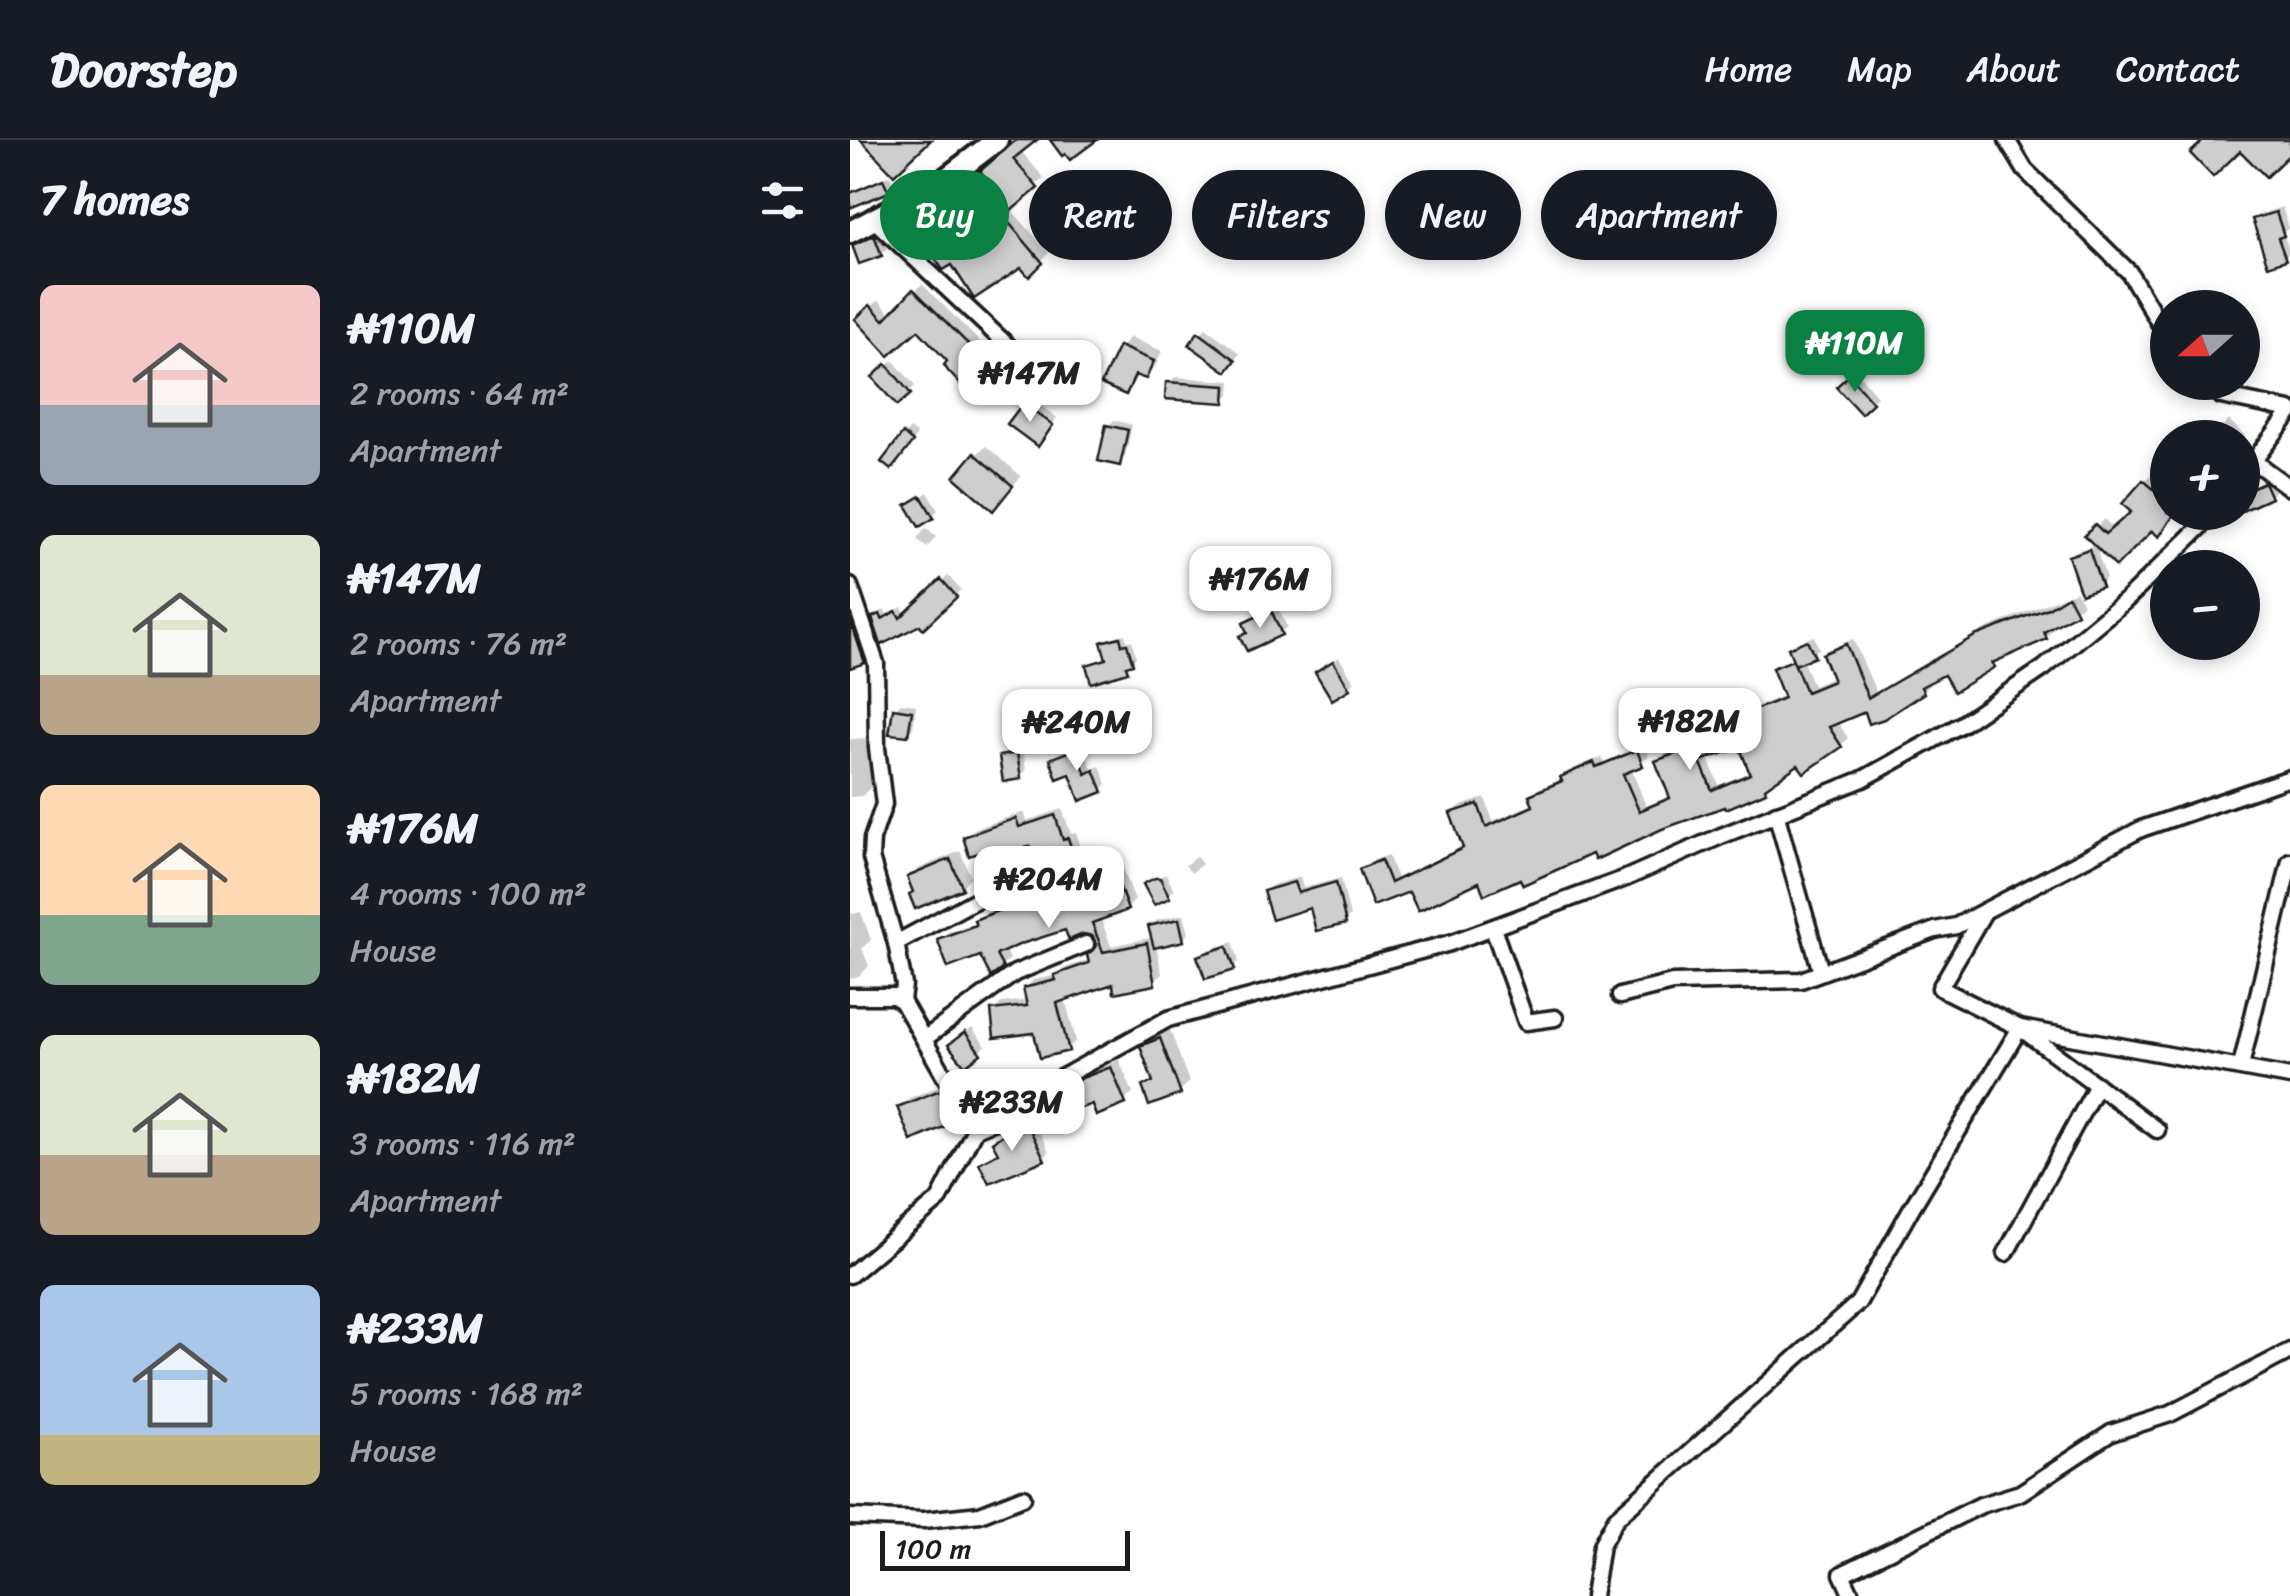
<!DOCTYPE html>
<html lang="en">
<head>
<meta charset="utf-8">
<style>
	body { margin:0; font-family:Sriracha,sans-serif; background:#242831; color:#f1f3f6; height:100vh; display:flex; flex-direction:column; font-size:38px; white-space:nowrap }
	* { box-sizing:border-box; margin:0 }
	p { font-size:32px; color:#9ea1a6 }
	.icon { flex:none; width:55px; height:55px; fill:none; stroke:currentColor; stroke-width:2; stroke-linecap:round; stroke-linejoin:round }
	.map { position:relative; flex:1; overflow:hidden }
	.side { display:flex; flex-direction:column; background:#171b24; width:850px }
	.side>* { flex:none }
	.top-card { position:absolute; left:30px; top:30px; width:950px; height:90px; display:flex; gap:20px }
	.needle { width:65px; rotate:249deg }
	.fabs { position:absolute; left:1300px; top:150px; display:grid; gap:20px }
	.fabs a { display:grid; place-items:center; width:110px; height:110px; border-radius:50%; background:#171b24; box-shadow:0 5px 15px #0003; font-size:50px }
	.scale { position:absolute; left:30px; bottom:25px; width:250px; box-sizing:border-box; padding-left:10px; border:5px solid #1c1c1c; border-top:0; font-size:28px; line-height:35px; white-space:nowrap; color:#1c1c1c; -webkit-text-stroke:8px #fff; paint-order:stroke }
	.price { position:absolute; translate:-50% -85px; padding:0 22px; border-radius:20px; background:#fff; color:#222; font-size:32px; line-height:65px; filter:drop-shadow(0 2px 5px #0008) }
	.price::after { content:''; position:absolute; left:50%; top:60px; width:30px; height:22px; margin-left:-15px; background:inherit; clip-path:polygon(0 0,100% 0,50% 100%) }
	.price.active { background:#0b8043; color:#fff }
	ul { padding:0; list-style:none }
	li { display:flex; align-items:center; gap:30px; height:250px; padding:0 40px }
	li span { display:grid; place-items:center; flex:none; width:280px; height:200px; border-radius:15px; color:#555 }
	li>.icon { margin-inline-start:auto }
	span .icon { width:120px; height:120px; fill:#fffc; stroke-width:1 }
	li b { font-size:42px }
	h2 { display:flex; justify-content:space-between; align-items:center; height:120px; padding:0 40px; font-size:42px }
	.pill { padding:0 35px; border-radius:45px; background:#171b24; box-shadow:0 5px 15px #0003; font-size:35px; line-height:90px }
	.pill.active { background:#0b8043; color:#fff }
	header { display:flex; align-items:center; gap:60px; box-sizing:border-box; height:140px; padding:0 50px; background:#171b24; border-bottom:2px solid #363941 }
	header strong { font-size:48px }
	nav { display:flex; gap:55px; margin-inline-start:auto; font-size:35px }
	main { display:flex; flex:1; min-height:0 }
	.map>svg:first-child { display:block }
	.shadow { fill:#0003; fill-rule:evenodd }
	.building { fill:#cecece; stroke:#1c1c1c; stroke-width:2.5; fill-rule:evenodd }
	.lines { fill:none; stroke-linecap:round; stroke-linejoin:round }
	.street-casing { stroke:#1c1c1c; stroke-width:21 }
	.secondary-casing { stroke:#1c1c1c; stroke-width:28 }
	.street { stroke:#fff; stroke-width:14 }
	.secondary { stroke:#fff; stroke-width:20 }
</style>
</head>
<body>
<header>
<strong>Doorstep</strong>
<nav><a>Home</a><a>Map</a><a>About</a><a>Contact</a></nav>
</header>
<main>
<section class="side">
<h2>7 homes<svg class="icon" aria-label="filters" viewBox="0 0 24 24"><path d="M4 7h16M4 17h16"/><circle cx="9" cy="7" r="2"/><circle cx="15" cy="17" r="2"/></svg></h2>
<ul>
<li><span style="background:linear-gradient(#f6c9c9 60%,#9aa5b1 0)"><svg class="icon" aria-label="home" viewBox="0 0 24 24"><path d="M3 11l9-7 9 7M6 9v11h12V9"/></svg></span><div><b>₦110M</b><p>2 rooms · 64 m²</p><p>Apartment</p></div></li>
<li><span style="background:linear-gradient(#dfe7d0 70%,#b9a48a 0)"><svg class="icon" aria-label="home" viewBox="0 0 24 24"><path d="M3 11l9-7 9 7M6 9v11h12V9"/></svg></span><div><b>₦147M</b><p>2 rooms · 76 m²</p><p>Apartment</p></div></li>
<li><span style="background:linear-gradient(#ffd9b3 65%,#7fa58c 0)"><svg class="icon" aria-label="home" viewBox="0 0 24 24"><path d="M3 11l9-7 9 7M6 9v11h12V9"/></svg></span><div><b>₦176M</b><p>4 rooms · 100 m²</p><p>House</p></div></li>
<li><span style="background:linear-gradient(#dfe7d0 60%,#b9a48a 0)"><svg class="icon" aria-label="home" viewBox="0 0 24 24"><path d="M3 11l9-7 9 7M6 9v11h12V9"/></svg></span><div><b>₦182M</b><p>3 rooms · 116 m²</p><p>Apartment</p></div></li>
<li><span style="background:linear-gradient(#a9c7e8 75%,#c2b280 0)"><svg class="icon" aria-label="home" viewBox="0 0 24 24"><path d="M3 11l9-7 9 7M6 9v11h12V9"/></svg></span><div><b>₦233M</b><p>5 rooms · 168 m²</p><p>House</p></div></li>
</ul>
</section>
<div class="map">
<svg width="1440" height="1456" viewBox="0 0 1440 1456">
	<rect width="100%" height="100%" fill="#fff"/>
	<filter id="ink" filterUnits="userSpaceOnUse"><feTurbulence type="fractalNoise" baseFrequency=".01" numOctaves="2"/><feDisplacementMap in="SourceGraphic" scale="20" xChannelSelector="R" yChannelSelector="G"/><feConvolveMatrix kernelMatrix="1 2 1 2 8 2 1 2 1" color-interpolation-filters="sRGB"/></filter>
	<g filter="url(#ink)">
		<g class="shadow">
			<polygon points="168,0 183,0 170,10 194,38 160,68 199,113 179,133 171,125 125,156 145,44"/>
			<polygon points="40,35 43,44 37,50 0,66 0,51"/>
			<polygon points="1432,67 1439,88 1433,93 1440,112 1434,118 1405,80 1411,74"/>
			<polygon points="30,91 37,108 31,114 10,121 5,106"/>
			<polygon points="72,144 156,228 127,259 101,221 68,186 8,179 29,160 42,175"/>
			<polygon points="356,188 390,213 383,223 350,194"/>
			<polygon points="280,197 312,211 305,227 295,236 289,234 275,252 271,207"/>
			<polygon points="43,220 65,246 47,262 25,237"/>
			<polygon points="1006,231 1027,256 1011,271 989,247"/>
			<polygon points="325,237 381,241 380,254 374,260 319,243"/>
			<polygon points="180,258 207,278 193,297 161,284"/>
			<polygon points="264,280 282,285 275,317 269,323 258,286"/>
			<polygon points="1379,280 1395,296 1392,299 1362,298"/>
			<polygon points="60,289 67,295 46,321 55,295"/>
			<polygon points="136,306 171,336 153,358 126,315"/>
			<polygon points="1302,334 1317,348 1318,372 1327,372 1309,393 1302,387 1266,423 1238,395 1254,379 1264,389 1284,372 1275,364"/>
			<polygon points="1420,338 1425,350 1420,356 1392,352"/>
			<polygon points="78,352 88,370 82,376 59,365"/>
			<polygon points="76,388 86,397 77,408 67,399"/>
			<polygon points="1245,405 1256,438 1250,444 1221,417 1227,411"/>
			<polygon points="98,436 111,450 73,485 71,482 33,501 25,478 30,472 35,470 37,475 52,467 56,475"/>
			<path d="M1226,451l7,13 -32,21 2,5 -7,7 -46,21 -7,7 -48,6 -17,10 2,3 -7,7 -86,30 11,17 -7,7 -42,16 -34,29 -243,86 -112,13 -36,14 -12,-34 7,-7 19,-7 9,23 67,-32 -11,-33 7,-7 25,-8 8,23 42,-18 -3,-7 7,-8 23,-9 8,-9 32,-13 2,5 40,-17 5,11 -18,12 15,38 26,-11 -14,-34 7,-7 69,-25 -5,-12 8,-7 14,-6 1,4 33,-13 -10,-26 19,-12 -3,-8 6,-6 17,-7 5,13 -17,10 11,27 21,-9 -9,-22 7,-7 21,-9 23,53 109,-63zM891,605l11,26 -33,14 -12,-29z"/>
			<polygon points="0,460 19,516 0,526"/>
			<polygon points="427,466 437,487 431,492 392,497 399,490 396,484 402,478"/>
			<polygon points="275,494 277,502 282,500 286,517 276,529 239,526 258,517 254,503 259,498"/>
			<polygon points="489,517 504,541 499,547 468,532"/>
			<polygon points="262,559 270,582 264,588 241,571"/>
			<polygon points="51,563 66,565 63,588 57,594 45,569"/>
			<polygon points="20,598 21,647 12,656 0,657 0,599"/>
			<polygon points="232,604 242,629 250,626 257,644 251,650 203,619 209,613"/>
			<polygon points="173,608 176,631 170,637 152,617 158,611"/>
			<polygon points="212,669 221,694 226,692 237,726 268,715 285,760 277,768 250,777 261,806 304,797 301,786 307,780 334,774 339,793 333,799 306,805 312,834 304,842 264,841 215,858 226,901 218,908 143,871 151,863 178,860 176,848 183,840 208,835 215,828 240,819 249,807 245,794 217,787 154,809 160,819 152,826 131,813 90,800 98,792 126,782 135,773 159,763 167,755 194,745 192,740 202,731 193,705 143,706 116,697 124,689 174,672 177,681"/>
			<polygon points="110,711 121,737 111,747 65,750 60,738 70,728"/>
			<polygon points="346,716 352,724 341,733 335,725"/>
			<polygon points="316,734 324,750 318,755 296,744"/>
			<polygon points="450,737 453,748 491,738 500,776 494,782 462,765 416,751 422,745"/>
			<polygon points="1,770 2,774 11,772 21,800 12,808 19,826 9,836 0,839"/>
			<polygon points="383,802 389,821 383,827 350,817 356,811"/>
			<polygon points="122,888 136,906 115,923 107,899"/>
			<polygon points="320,890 339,942 329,952 295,947 304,937 293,907 303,897"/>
			<polygon points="269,920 283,953 274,961 199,961 243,931"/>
			<polygon points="154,926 164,927 161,940 152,939"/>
			<polygon points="100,942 113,971 104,980 50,968 59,958"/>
			<polygon points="182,976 199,1012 194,1018 132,1023 149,1012 145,1002 151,996"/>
		</g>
		<g class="building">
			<polygon points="11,0 81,0 44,35"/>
			<polygon points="166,0 187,0 163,19 188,48 154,77 193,123 179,137 171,128 124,159 102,125 93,130 70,97 143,45 130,31"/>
			<polygon points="200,0 247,0 220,20 215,14 212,16"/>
			<polygon points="1354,0 1440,0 1440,14 1416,37 1390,11 1363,37 1340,13"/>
			<polygon points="33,39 39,52 0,68 0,53"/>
			<polygon points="1426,72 1434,96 1428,98 1436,120 1418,126 1402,79"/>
			<polygon points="24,95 32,116 9,124 2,105"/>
			<polygon points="63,149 151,237 127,262 98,231 94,225 97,221 68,190 39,216 5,179 20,165 34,180"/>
			<polygon points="348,192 386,220 377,232 339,205"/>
			<polygon points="269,206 304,221 296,239 285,235 276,255 251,244"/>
			<polygon points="36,224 61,254 47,266 22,237"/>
			<polygon points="999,235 1023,263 1011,274 986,247"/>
			<polygon points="316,242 376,246 375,263 315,259"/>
			<polygon points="173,263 203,285 188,307 157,284"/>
			<polygon points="256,285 278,290 270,326 248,321"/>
			<polygon points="53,293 63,302 41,330 31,322"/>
			<polygon points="124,313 163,346 143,371 104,337"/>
			<polygon points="1293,340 1318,361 1318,372 1326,372 1309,397 1302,391 1266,427 1234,395 1245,384 1255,394 1281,372 1272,364"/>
			<polygon points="1414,342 1421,358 1392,371 1392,352"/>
			<polygon points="71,356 84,378 69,387 56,365"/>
			<polygon points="1239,409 1252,447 1231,454 1218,416"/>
			<polygon points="91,439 107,457 73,489 70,485 31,505 22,477 30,474 32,479 46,471 50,478"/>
			<path d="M1218,456l9,17 -33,19 3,7 -55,24 3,4 -41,25 -10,-17 -23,12 3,6 -40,26 -15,5 -4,-12 -36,15 13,20 -38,26 -6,-8 -33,23 1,4 -40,17 -2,-2 -62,22 -67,31 -3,-6 -69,31 -3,-6 -36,16 -5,-13 -61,29 -9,-19 -36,14 -14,-37 22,-9 9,23 73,-35 -13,-35 28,-9 8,23 47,-21 -4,-11 33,-14 -2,-4 34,-15 2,5 41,-17 6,16 -20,8 16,37 31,-13 -15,-37 78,-28 -7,-16 17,-7 2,4 39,-16 -12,-30 21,-8 13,32 27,-11 -11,-27 24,-10 22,54 107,-62 73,-28zM890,608l10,26 -38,16 -12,-29z"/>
			<polygon points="421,470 432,495 397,511 389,496 397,493 393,483"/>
			<polygon points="0,480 15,523 0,528"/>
			<polygon points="270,497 272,505 277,504 283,524 276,526 278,532 241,543 236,525 256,519 251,502"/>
			<polygon points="957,500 965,517 945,525 938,508"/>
			<polygon points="483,521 500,549 482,560 465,532"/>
			<polygon points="256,564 266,590 247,596 238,570"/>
			<polygon points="43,568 62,571 58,596 39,594"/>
			<polygon points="226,609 236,634 244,630 253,652 230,661 220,634 207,639 200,619"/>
			<polygon points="167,613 171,639 153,642 149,616"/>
			<polygon points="205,675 213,700 218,698 229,732 260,721 278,770 242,783 253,812 297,803 305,845 264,853 263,844 207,863 219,911 190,918 184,893 144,898 141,870 177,866 173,848 206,840 204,835 239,823 237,815 246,806 243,796 233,794 219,800 215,790 171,804 146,815 153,828 141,837 130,816 98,828 87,799 126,785 124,780 158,767 156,762 193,749 189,739 201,735 192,708 182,711 180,706 145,718 142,709 119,716 113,697 166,678 169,687"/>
			<polygon points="100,719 113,749 65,769 59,754 63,752 57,737"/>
			<polygon points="305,738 310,738 320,758 304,765 293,744"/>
			<polygon points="444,742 448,753 486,742 496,784 466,791 460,768 422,780 413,751"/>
			<polygon points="329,779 334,801 304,808 298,786"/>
			<polygon points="377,806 385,830 355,839 347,816"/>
			<polygon points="115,892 131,914 115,926 98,905"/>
			<polygon points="310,898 331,954 299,966 292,946 303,942 290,906"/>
			<polygon points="261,927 276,964 246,976 242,964 203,978 196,960 232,938"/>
			<polygon points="90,950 105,982 61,1001 47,967"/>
			<polygon points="175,980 195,1020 139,1043 129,1023 148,1013 142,1002"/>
		</g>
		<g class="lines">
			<defs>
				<g id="street">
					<polyline points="1157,0 1175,30 1279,132 1318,198"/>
					<polyline points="25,81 171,218"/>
					<polyline points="1360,242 1371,256 1440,270"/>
					<polyline points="1403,321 1440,348"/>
					<polyline points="1392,336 1440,273"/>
					<polyline points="0,446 26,523 27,608 34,664 22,699 21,718 46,803 54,845 52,861"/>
					<polyline points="926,673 971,832"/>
					<polyline points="1134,772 1090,848 1170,888 1440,937"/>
					<polyline points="643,788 676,882 705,878"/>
					<polyline points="46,803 165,739"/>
					<polyline points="0,856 43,856 52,861 125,989"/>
					<polyline points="770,856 822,843 951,840 1085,790 1106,786 1291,689 1440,638"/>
					<polyline points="74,899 165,833 236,804"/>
					<polyline points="1391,926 1440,721"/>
					<polyline points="1156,1113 1247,945"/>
					<polyline points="0,1135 89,1060 125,989 144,981 211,938 318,879 600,803 776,738 871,696 1013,639 1112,584 1194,528 1276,460 1366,372"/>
					<polyline points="0,1377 74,1380 130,1374 173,1357"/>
					<polyline points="743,1456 751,1405 766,1378 1008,1163 1061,1069 1170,888 1307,990"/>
					<polyline points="1002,1456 992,1434 1131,1365 1170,1353 1261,1293 1320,1274 1440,1211"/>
				</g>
				<polyline id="secondary" points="0,92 88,45 147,0"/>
			</defs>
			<use href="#street" class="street-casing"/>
			<use href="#secondary" class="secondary-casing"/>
			<use href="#street" class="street"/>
			<use href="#secondary" class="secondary"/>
		</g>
	</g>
</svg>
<div class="fabs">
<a><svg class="needle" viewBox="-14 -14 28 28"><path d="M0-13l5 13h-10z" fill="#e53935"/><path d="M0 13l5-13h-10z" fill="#9ea1a6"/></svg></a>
<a>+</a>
<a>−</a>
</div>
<div class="scale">100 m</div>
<b class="price active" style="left:1005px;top:255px">₦110M</b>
<b class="price" style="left:180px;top:285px">₦147M</b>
<b class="price" style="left:410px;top:491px">₦176M</b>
<b class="price" style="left:840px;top:633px">₦182M</b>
<b class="price" style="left:227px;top:634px">₦240M</b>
<b class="price" style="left:199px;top:791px">₦204M</b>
<b class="price" style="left:162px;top:1014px">₦233M</b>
<div class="top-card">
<a class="pill active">Buy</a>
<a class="pill">Rent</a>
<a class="pill">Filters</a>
<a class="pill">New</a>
<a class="pill">Apartment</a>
</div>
</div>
</main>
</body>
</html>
